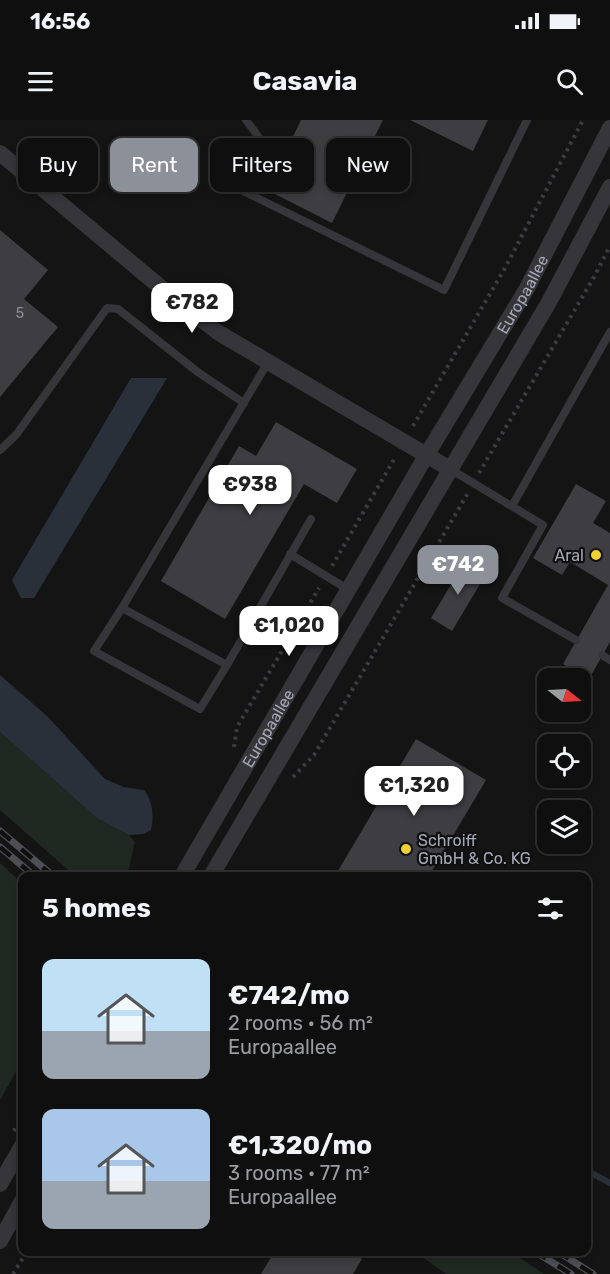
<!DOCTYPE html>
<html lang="en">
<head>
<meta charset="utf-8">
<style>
	body { margin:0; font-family:Rubik,sans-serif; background:#181819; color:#f1f3f6; height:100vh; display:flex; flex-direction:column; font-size:22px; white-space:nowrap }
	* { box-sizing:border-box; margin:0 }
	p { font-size:20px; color:#9b9c9f }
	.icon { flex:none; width:33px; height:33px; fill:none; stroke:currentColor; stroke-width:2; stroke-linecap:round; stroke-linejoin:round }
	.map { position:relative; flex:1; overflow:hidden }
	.sheet { position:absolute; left:18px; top:752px; width:573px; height:384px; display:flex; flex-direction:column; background:#0f0f10; border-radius:12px; box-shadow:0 3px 9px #0003,0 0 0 2px #2f2f30 }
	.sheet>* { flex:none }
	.top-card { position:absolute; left:18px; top:18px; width:574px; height:54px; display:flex; gap:12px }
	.needle { width:39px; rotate:108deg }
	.controls { position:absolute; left:537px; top:548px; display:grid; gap:12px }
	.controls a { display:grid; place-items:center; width:54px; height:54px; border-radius:12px; background:#0f0f10; box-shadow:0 3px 9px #0003,0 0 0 2px #2f2f30; font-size:30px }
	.price { position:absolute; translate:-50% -51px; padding:0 14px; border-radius:12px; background:#fff; color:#222; font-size:20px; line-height:39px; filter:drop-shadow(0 2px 3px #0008) }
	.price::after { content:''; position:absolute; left:50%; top:36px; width:18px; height:14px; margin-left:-9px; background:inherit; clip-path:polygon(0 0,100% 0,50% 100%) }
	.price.selected { background:#8c9099; color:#fff }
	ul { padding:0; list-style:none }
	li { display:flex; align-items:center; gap:18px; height:150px; padding:0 24px }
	li span { display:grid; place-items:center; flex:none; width:168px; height:120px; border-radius:12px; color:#555 }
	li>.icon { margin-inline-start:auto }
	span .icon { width:72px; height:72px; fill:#fffc; stroke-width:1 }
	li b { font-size:26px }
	h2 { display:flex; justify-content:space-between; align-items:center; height:72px; padding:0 24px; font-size:26px }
	.chip { padding:0 21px; border-radius:12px; background:#0f0f10; box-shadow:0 3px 9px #0003,0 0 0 2px #2f2f30; font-size:21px; line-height:54px }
	.chip.selected { background:#8c9099; color:#fff }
	.status { display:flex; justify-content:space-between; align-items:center; height:42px; padding:0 30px; background:#0f0f10; direction:ltr }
	.status svg { height:16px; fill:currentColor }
	header { display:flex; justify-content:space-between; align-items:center; height:78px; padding:0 24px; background:#0f0f10; font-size:27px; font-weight:700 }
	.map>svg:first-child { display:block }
	.green { fill:#202822 }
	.water { fill:#2a3039 }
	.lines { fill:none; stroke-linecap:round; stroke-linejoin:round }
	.stream { stroke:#2a3039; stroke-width:6 }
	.building { fill:#3e3e42 }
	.path { stroke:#3b3c41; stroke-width:4; stroke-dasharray:3 4.5; stroke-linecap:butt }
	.service { stroke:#35353a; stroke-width:8 }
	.minor { stroke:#35353a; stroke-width:16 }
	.rail-casing { stroke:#4e4e55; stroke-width:7 }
	.rail { stroke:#0f0f10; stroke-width:4.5; stroke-dasharray:14; stroke-linecap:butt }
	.poi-dot { fill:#eed133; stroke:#0f0f10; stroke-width:2 }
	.labels { text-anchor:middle; stroke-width:4.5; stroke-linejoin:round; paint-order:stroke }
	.number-label { font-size:14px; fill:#8c8e99 }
	.street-label { font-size:16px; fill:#a6a8b6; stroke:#0f0f10 }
	.poi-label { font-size:16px; fill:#a6a8b6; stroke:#0f0f10; text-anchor:end }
</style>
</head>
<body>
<div class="status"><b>16:56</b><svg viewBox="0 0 49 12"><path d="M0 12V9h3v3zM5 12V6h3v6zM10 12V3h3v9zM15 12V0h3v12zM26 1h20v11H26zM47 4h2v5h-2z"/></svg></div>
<header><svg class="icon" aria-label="menu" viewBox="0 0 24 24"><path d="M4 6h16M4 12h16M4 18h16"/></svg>Casavia<svg class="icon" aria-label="search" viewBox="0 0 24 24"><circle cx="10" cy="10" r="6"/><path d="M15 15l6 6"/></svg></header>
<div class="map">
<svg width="610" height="1154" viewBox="0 0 610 1154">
	<rect width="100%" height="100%" fill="#141415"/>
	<g class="green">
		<polygon points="0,612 98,699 129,715 135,722 127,756 75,756 0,690"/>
		<polygon points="0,743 22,763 22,941 0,980"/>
		<polygon points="414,1131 510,1131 544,1154 446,1154"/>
	</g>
	<g class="water">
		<polygon points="131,258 167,258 34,478 21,478 12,460"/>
		<path d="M0,555l48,42 57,62 19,8 20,3c9,11 10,27 7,40l-7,4 -15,1 -31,-16 -98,-87z"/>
	</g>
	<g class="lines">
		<polyline class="stream" points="586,1050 610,1063"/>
	</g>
	<g class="building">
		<polygon points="301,0 383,0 332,103 267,70"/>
		<polygon points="410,0 488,0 473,31"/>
		<polygon points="0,110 48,150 24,179 58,207 0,277"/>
		<polygon points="276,302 357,349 337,383 304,364 225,499 161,461 239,326 256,336"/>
		<polygon points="576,364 606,381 593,403 610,413 610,522 589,559 563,544 608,465 570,442 562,455 533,438"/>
		<polygon points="465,441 486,454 452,511 431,498"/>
		<polygon points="416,619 486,660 429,756 335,756"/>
		<polygon points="275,1131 349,1131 362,1139 353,1154 261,1154"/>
	</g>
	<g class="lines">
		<g class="path">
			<polyline points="413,306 505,148 583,0"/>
			<polyline points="479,353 594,157 610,126"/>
			<polyline points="332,446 396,336"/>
			<polyline points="234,627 237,607 319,468"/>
			<polyline points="293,657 314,635 468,373"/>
			<polyline points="14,1011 22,996"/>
			<polyline points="13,1154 27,1131"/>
		</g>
		<g class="service">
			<polyline points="246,0 260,19 235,67 444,170 527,0"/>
			<polyline points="0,330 16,315 107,188 118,189 199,253 244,283"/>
			<polyline points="450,349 543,405 502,478 576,520"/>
			<polyline points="512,386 610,212"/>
			<polyline points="290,434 349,470"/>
			<polyline points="122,488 227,545 311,399"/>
			<polyline points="602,535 610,540"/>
			<polyline points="227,545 200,589 94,531 122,488 268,242"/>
		</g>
		<g class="minor">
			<polyline points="0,33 177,181 219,213 450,349"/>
			<path id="s1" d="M182,756l244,-420 100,-166 84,-162"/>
			<polyline points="211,756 549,182 610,67"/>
			<polyline points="0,1064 22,1026"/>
			<polyline points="0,1121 22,1081"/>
		</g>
		<defs>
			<g id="rail">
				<polyline points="0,711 53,756"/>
				<polyline points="0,727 34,756"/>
				<polyline points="534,1131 571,1154"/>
				<polyline points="557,1131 593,1154"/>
			</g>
		</defs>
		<use href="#rail" class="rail-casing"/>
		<use href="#rail" class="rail"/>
	</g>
	<g class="poi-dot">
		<circle cx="596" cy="435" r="6"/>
		<circle cx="406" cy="729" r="6"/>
	</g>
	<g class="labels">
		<g class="number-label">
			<text x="20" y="198">5</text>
		</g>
		<g class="street-label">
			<text dy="6" stroke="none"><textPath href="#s1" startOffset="674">Europaallee</textPath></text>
			<text dy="6" stroke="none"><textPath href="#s1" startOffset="171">Europaallee</textPath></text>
		</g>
		<g class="poi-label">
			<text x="584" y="441">Aral</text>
			<text x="418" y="726" text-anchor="start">Schroiff<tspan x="418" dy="18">GmbH &amp; Co. KG</tspan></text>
		</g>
	</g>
</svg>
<div class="controls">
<a><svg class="needle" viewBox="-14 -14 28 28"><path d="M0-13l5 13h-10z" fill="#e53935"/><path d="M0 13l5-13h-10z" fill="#9b9c9f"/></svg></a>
<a><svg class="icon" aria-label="locate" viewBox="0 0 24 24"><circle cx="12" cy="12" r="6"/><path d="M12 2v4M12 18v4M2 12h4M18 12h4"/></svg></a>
<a><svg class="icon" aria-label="layers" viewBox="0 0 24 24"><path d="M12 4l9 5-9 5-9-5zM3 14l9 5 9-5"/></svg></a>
</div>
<b class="price" style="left:192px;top:214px">€782</b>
<b class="price" style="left:250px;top:396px">€938</b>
<b class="price selected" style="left:458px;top:476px">€742</b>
<b class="price" style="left:289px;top:537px">€1,020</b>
<b class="price" style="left:414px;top:697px">€1,320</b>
<div class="top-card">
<a class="chip">Buy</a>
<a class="chip selected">Rent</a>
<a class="chip">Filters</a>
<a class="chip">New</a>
</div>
<section class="sheet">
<h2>5 homes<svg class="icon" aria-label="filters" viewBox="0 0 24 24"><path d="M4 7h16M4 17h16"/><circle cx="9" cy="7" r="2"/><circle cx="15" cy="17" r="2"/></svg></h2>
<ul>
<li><span style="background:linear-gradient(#bfe0f5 60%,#9aa5b1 0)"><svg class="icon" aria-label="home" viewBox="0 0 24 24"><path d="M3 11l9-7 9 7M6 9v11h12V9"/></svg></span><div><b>€742/mo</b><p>2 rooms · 56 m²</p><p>Europaallee</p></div></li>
<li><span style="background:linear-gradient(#a9c7e8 60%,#9aa5b1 0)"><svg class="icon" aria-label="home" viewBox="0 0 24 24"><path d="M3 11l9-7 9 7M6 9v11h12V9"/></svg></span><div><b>€1,320/mo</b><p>3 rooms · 77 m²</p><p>Europaallee</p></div></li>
</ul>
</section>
</div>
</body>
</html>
